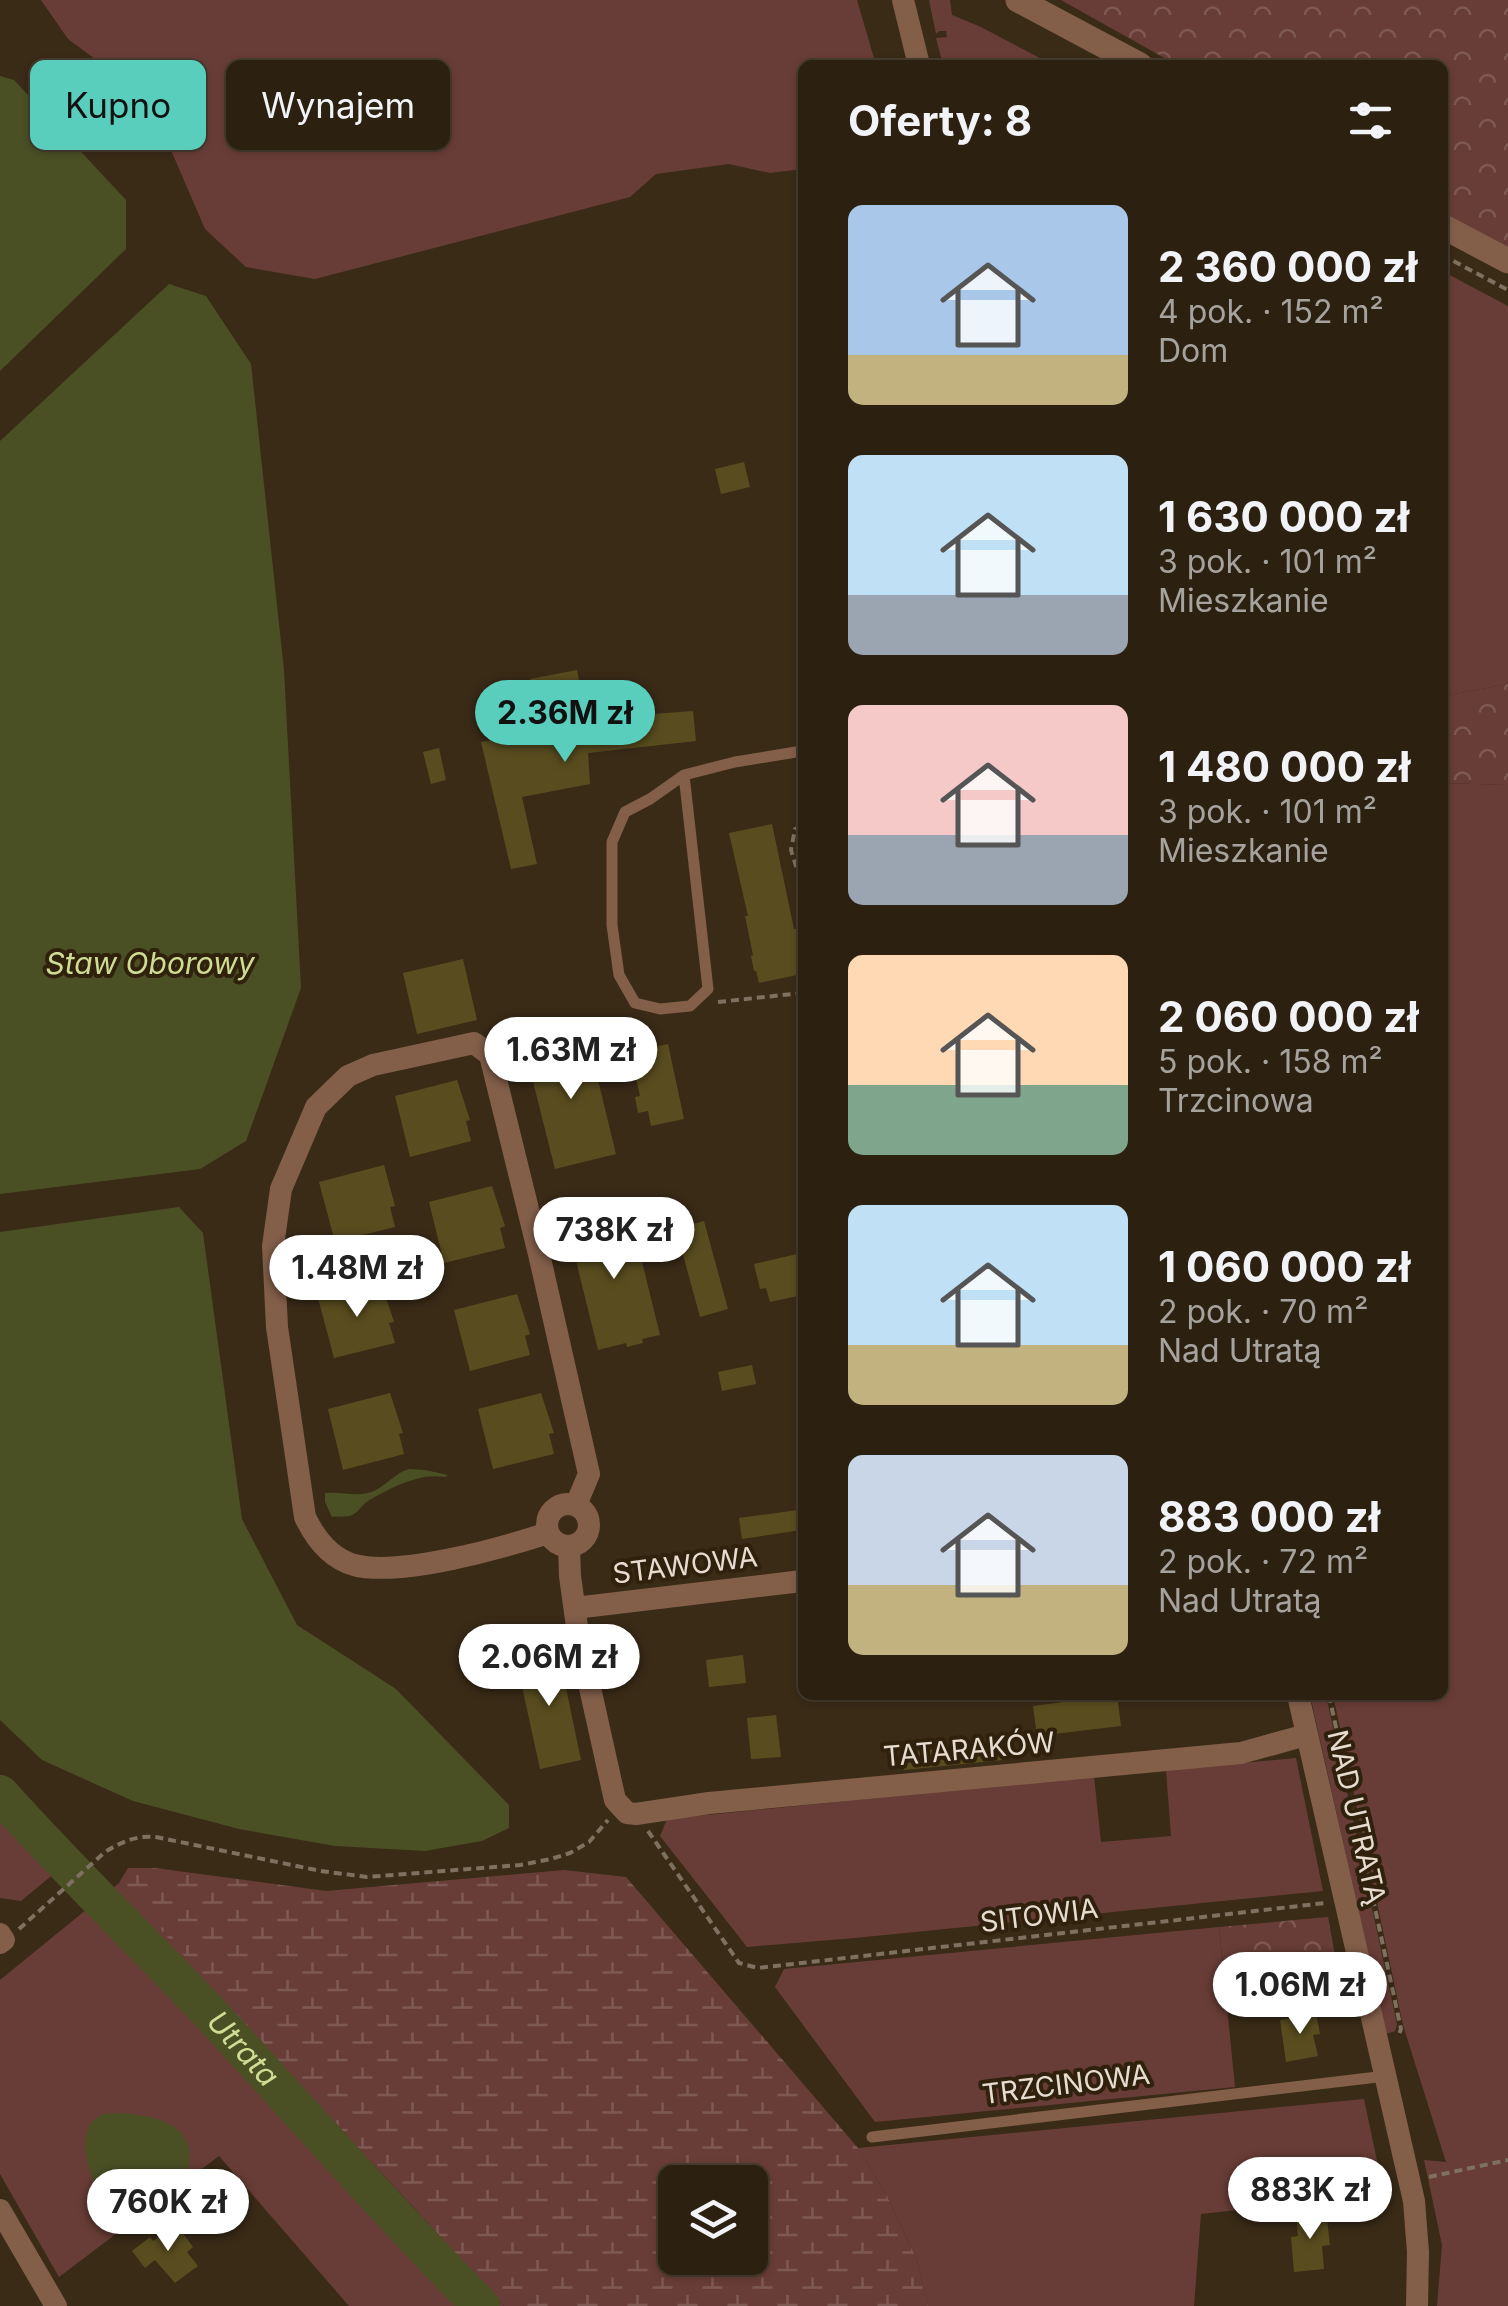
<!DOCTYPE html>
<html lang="pl">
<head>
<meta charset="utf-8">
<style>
	body { margin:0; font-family:Inter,sans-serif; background:#382d1f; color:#f1f3f6; height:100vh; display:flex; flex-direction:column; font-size:38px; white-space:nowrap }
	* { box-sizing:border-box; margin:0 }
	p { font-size:32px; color:#a6a39f }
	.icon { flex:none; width:55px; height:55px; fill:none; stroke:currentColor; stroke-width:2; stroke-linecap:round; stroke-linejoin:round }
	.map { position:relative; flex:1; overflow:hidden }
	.details { position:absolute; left:798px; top:60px; width:650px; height:1640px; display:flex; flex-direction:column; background:#2c2011; border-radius:15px; box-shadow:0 2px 8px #0004,0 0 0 2px #483e31 }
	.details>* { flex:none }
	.banner { position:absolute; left:30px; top:60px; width:618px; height:90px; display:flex; gap:20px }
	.fabs { position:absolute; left:658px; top:2165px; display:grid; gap:20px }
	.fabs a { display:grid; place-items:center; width:110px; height:110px; border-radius:15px; background:#2c2011; box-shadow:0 2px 8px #0004,0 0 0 2px #483e31; font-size:50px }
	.price { position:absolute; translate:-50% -85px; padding:0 22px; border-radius:35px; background:#fff; color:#222; font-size:32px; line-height:65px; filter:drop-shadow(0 2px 5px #0008) }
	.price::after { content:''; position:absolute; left:50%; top:60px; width:30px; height:22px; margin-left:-15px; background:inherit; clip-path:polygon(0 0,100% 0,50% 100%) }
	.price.selected { background:#5acebd; color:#111 }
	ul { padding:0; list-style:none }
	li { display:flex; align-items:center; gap:30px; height:250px; padding:0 50px }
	li span { display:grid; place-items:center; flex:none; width:280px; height:200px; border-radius:15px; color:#555 }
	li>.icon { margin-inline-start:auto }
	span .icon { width:120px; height:120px; fill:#fffc; stroke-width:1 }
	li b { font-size:42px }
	h2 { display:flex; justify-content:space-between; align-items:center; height:120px; padding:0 50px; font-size:42px }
	.pill { padding:0 35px; border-radius:15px; background:#2c2011; box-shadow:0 2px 8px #0004,0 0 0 2px #483e31; font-size:35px; line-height:90px }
	.pill.selected { background:#5acebd; color:#111 }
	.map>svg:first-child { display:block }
	.green { fill:#693d37 }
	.forest { fill:url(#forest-crowns) }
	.wetland { fill:url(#wetland-marsh); fill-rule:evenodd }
	.water { fill:#4a5024 }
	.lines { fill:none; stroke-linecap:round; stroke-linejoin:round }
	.river { stroke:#4a5024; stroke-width:38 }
	.building { fill:#594d1f }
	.path { stroke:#7e7160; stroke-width:4; stroke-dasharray:8 5; stroke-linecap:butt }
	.service { stroke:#835f4a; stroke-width:11 }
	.minor { stroke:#835f4a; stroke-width:22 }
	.tertiary { stroke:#835f4a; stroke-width:25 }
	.labels { text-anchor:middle; stroke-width:8; stroke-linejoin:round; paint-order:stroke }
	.street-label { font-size:28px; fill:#e6dcd0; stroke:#30210d }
	.water-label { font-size:30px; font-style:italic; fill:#cfdc93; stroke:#30210d }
</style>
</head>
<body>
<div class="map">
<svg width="1508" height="2306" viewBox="0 0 1508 2306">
	<defs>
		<pattern id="forest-crowns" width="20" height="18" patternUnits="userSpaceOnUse" patternTransform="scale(2.5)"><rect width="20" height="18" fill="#693d37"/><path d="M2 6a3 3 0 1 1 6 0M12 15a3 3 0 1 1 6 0" fill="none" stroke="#7e5853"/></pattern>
		<pattern id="wetland-marsh" width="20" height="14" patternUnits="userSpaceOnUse" patternTransform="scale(2.5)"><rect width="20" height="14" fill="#693d37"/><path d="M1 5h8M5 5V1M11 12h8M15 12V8" fill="none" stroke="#7e5853"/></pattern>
	</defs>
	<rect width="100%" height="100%" fill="#3a2b17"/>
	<g class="green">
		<polygon points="41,0 857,0 876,65 802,65 802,169 770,173 729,164 656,174 630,197 315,279 246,267 205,229 155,113 118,76 68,39"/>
		<polygon points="929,0 950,0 952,15 981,27 1053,65 943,65 936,38 947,37 946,31 939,31 936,34"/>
		<polygon points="1442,271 1508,306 1508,684 1443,696"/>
		<polygon points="1443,783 1508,785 1508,2306 1437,2306 1442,2245 1424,2160 1446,2162 1403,2025 1333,1695 1442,1695"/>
		<polygon points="1310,1695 1326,1695 1397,2024 1395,2031 1386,2034"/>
		<polygon points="1296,1758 1323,1891 855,1938 747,1947 660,1836 667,1819 1094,1776 1101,1842 1171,1836 1166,1770"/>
		<polygon points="0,1814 56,1872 21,1901 0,1898"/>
		<polygon points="119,1883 474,2275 504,2306 349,2306 219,2156 59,2277 0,2174 0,1980"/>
		<polygon points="1219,1927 1235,2087 875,2122 775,1987 784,1969"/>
		<polygon points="1364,2099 1384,2194 1201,2214 1194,2306 928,2306 917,2260 887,2196 858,2148"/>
	</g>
	<g class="forest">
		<polygon points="1061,0 1508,0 1508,250 1443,214 1442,65 1177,65"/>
		<polygon points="1508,684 1508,785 1443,783 1443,696"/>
		<polygon points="1328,1917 1343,1999 1228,2009 1219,1927"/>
	</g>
	<path class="wetland" d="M128,1868h27l171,23 238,-21 62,7 232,271 29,48 30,64 11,46h-424l-237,-258 -148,-165zM675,2182h75v76h-75z"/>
	<g class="water">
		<polygon points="0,76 14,80 126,200 126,249 0,371"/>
		<polygon points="169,284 206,296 251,364 284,670 301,988 246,1141 200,1169 0,1194 0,441"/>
		<polygon points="179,1207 203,1233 242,1519 297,1625 396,1689 509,1805 509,1828 482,1841 425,1851 335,1846 239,1829 133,1801 42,1760 0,1720 0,1232"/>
		<path d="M409,1469l16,1 23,5 -3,2c-27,-4 -54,11 -77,24 -8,5 -10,13 -19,15 -6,1 -11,0 -17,1l-7,-15v-9c16,-2 33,5 49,-2 13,-6 21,-18 35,-22z"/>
		<path d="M124,2113c38,4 74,13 64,59l-61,44h-16c-14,-22 -44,-84 -10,-101 5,-2 17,-2 23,-2z"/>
	</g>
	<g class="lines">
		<path class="river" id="s1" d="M0,1794c66,74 138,143 206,215 92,99 180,201 275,297"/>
	</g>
	<g class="building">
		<polygon points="744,462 750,487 721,494 715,469"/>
		<polygon points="577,670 581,690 534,700 530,679"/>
		<polygon points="693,711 696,741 588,753 590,784 522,797 537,864 511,869 481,742 626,716"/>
		<polygon points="439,748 446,780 431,784 423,752"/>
		<polygon points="772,824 794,929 802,928 802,974 759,983 756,971 754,971 751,956 753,955 745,916 748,916 729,833"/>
		<polygon points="463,959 477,1020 417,1034 403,973"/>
		<polygon points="587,1035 616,1154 555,1169 525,1050"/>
		<polygon points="668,1044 684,1119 651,1126 648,1111 638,1113 635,1097 640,1096 630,1052"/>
		<polygon points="457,1080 470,1120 466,1121 471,1141 410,1157 395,1096"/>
		<polygon points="384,1165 395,1206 390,1207 395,1227 335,1242 319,1182"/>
		<polygon points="492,1186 505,1226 500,1228 505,1248 444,1263 429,1202"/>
		<polygon points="630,1213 660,1335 642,1339 643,1343 627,1347 626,1343 598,1350 568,1228"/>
		<polygon points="704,1221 728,1309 700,1317 676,1229"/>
		<polygon points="797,1254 797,1257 802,1256 802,1295 770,1302 766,1288 760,1289 754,1264"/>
		<polygon points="381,1282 394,1322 389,1323 395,1343 334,1358 318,1298"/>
		<polygon points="517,1294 530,1334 525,1336 530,1355 470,1371 454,1310"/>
		<polygon points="752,1365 756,1384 722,1391 718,1372"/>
		<polygon points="390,1393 403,1433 399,1434 404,1454 343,1470 328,1409"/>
		<polygon points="541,1393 554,1433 549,1434 554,1454 493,1469 478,1409"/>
		<polygon points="798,1510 801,1530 742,1539 739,1518"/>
		<polygon points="558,1650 581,1760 540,1769 516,1659"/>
		<polygon points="743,1655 746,1683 709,1687 706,1660"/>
		<polygon points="1117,1695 1121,1726 1037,1736 1033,1706"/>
		<polygon points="776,1715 781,1757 751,1759 747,1718"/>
		<polygon points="1001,1743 1003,1760 904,1770 903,1753"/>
		<polygon points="1316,2013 1320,2034 1313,2035 1318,2056 1286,2062 1280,2020"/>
		<polygon points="1326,2211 1330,2245 1322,2246 1324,2269 1294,2272 1291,2237 1298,2236 1296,2215"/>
		<polygon points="176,2224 193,2247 187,2252 198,2266 175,2283 155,2260 145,2268 132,2251 150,2237 153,2241"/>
	</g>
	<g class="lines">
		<g class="path">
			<polyline points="1442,255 1508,290"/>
			<polyline points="802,826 795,829 791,850 802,885"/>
			<polyline points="718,1002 802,993"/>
			<polyline points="1329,1695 1401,2029 1398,2037"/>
			<polyline points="648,1831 739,1963 758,1968 1325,1903"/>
			<path d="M19,1929l86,-77c16,-10 32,-17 51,-15l165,34 46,6 153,-12 31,-6 19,-6 19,-11 19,-22"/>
			<polyline points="1429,2177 1508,2160"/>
		</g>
		<g class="service">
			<polyline points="684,775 708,989 690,1006 660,1009 635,1003 619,975 612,925 612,842 625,812 650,799 684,775 735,762 802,751"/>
			<polyline points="872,2137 1386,2076"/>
		</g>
		<g class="minor">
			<polyline points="903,0 919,65"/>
			<circle cx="568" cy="1525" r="21"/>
			<path d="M548,1533c-46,15 -148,44 -194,32 -24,-7 -39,-27 -49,-48l-28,-190 -4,-81 8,-57 35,-82 32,-31 25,-11 101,-22 16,12 49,199 50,220 -13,31"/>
			<polyline points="569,1546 570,1576 578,1634 615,1800 627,1813 636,1814 709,1803 1241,1753 1306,1735"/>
			<polyline points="575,1608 802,1581"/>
			<polyline points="1298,1695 1414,2201 1418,2252 1417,2306"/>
			<polyline points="0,1934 4,1940 0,1943"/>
			<polyline points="0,2210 56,2306"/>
		</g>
		<g class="tertiary">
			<polyline points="1018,0 1140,65"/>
			<polyline points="1442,226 1508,261"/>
		</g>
	</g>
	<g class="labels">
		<g class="street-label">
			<text transform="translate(685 1565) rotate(-7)" y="10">STAWOWA</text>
			<text transform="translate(969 1749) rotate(-5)" y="10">TATARAKÓW</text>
			<text transform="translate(1357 1817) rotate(77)" y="10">NAD UTRATĄ</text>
			<text transform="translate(1039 1915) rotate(-7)" y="10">SITOWIA</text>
			<text transform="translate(1066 2084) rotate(-7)" y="10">TRZCINOWA</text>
		</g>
		<g class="water-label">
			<text x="150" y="974">Staw Oborowy</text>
			<text dy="10" stroke="none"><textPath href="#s1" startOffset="352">Utrata</textPath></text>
		</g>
	</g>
</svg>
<div class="fabs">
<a><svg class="icon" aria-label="layers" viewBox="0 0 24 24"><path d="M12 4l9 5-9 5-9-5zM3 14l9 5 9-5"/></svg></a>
</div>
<b class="price selected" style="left:565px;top:765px">2.36M zł</b>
<b class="price" style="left:571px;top:1102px">1.63M zł</b>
<b class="price" style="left:614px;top:1282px">738K zł</b>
<b class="price" style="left:357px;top:1320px">1.48M zł</b>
<b class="price" style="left:549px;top:1709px">2.06M zł</b>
<b class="price" style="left:1300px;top:2037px">1.06M zł</b>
<b class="price" style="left:1310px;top:2242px">883K zł</b>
<b class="price" style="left:168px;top:2254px">760K zł</b>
<div class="banner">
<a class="pill selected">Kupno</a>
<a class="pill">Wynajem</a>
</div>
<section class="details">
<h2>Oferty: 8<svg class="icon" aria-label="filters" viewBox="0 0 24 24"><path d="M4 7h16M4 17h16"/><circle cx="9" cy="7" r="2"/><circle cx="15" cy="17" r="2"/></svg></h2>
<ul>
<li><span style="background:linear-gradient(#a9c7e8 75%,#c2b280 0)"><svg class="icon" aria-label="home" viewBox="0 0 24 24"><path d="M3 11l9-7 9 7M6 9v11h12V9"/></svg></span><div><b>2 360 000 zł</b><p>4 pok. · 152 m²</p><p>Dom</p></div></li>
<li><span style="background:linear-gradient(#bfe0f5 70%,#9aa5b1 0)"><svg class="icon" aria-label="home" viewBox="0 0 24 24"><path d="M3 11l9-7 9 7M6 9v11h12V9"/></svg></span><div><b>1 630 000 zł</b><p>3 pok. · 101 m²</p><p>Mieszkanie</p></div></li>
<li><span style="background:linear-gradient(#f6c9c9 65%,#9aa5b1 0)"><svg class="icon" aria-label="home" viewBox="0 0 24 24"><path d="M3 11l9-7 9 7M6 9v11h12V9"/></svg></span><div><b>1 480 000 zł</b><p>3 pok. · 101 m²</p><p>Mieszkanie</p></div></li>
<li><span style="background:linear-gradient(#ffd9b3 65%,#7fa58c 0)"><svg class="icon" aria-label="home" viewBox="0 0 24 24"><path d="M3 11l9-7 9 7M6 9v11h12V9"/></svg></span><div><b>2 060 000 zł</b><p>5 pok. · 158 m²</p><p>Trzcinowa</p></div></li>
<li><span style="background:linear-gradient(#bfe0f5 70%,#c2b280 0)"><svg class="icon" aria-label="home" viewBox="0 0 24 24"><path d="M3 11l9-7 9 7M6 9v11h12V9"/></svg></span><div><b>1 060 000 zł</b><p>2 pok. · 70 m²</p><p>Nad Utratą</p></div></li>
<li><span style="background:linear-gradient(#c9d6e8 65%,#c2b280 0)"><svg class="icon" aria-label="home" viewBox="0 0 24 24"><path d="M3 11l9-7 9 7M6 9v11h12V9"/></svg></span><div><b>883 000 zł</b><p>2 pok. · 72 m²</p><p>Nad Utratą</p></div></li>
</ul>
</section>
</div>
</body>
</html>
